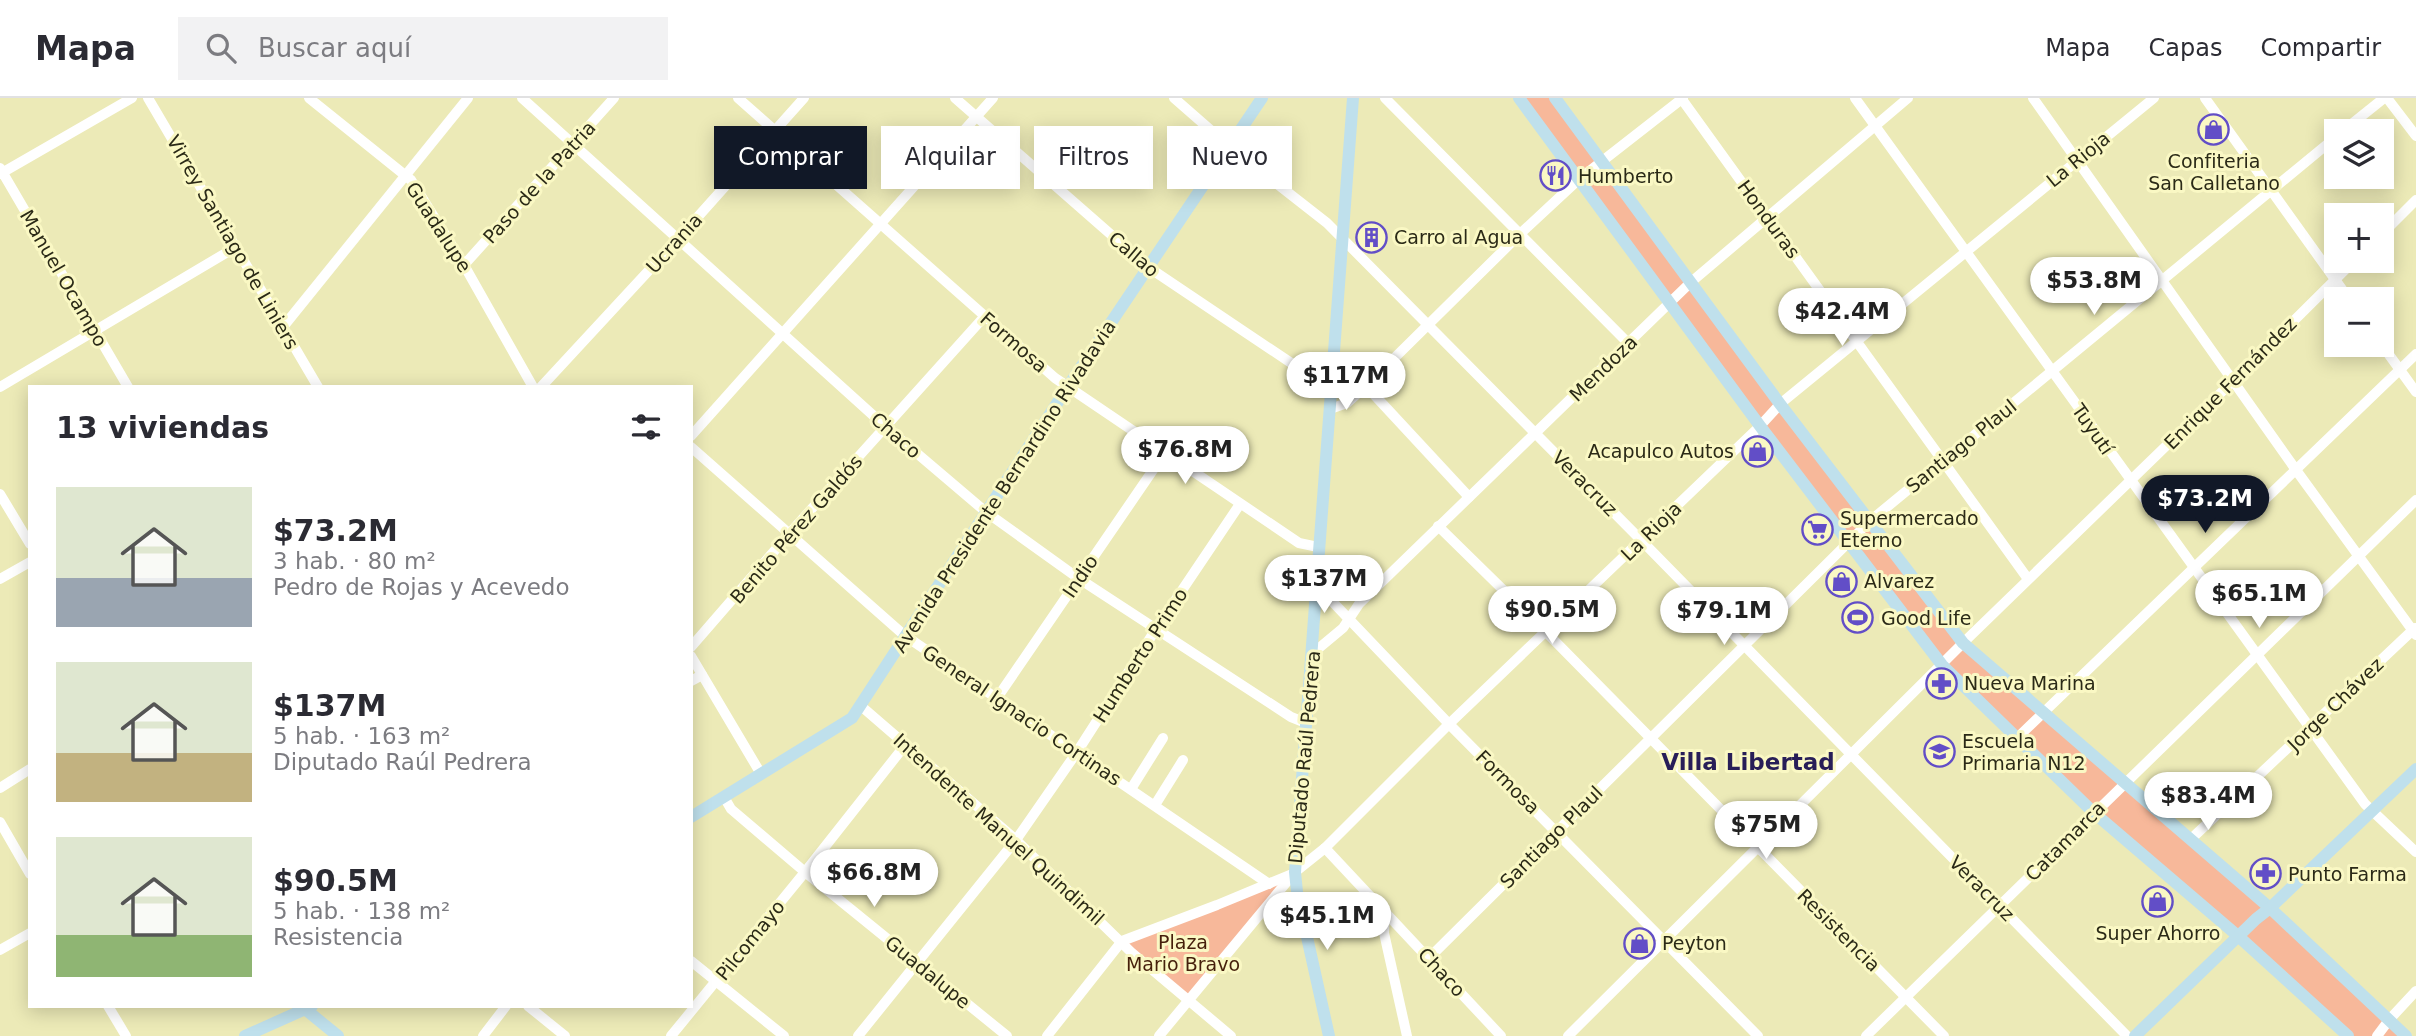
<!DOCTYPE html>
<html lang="es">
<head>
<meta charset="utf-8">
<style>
	body { margin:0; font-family:"DejaVu Sans",sans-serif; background:#f2f2f3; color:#2b2b33; height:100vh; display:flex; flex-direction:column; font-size:26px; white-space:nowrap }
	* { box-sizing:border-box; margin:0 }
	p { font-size:23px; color:#7c7c81 }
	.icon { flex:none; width:38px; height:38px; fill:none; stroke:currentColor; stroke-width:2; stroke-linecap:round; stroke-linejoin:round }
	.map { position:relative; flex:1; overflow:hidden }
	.details { position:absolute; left:28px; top:287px; width:665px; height:623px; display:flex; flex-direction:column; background:#fff; border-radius:0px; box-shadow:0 4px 18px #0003 }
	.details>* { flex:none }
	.guide { position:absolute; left:714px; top:28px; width:665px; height:63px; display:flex; gap:14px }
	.fabs { position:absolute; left:2324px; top:21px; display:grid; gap:14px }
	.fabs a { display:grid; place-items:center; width:70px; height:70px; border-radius:0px; background:#fff; box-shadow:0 4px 18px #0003; font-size:35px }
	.price { position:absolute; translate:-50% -60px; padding:0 16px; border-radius:24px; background:#fff; color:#222; font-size:23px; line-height:46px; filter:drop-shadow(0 2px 4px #0008) }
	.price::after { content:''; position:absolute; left:50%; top:42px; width:21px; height:16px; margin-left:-10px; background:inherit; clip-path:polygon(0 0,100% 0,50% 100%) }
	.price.selected { background:#111827; color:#fff }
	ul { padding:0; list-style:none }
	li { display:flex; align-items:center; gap:21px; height:175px; padding:0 28px }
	li span { display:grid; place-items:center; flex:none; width:196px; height:140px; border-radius:0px; color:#555 }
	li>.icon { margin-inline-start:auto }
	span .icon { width:84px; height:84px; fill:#fffc; stroke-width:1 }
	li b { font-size:30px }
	h2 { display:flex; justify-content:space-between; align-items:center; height:84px; padding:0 28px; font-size:30px }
	.chip { padding:0 24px; border-radius:0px; background:#fff; box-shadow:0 4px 18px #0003; font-size:24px; line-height:63px }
	.chip.selected { background:#111827; color:#fff }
	header { display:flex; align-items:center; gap:42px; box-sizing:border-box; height:98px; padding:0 35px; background:#fff; border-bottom:2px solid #e1e1e2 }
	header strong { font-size:33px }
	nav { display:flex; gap:38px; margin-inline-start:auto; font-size:24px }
	.search { width:490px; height:63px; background:#f2f2f3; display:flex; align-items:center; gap:18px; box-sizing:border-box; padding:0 24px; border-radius:0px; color:#7c7c81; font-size:26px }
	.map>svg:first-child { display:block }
	.green { fill:#f7b89a }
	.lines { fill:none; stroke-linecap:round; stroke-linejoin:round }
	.street { stroke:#fff; stroke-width:10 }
	.secondary { stroke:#bfe0ec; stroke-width:12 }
	.labels { text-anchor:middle; stroke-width:6; stroke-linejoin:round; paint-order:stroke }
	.street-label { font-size:19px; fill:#2b2a17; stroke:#faf8c4 }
	.poi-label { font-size:19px; fill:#2b2a17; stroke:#faf8c4; text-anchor:start }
	.park-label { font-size:19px; fill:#451f0b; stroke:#faf8c4 }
	.quarter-label { font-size:23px; font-weight:bold; fill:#281e58; stroke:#faf8c4 }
</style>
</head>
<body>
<header>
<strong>Mapa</strong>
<div class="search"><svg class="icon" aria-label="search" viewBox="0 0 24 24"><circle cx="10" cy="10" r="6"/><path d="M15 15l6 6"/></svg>Buscar aquí</div>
<nav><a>Mapa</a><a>Capas</a><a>Compartir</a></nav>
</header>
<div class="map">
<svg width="2416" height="938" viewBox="0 0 2416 938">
	<rect width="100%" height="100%" fill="#eceab7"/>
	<g class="green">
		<polygon points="1519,0 1555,0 1963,545 2406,938 2348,938 2093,714 1942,567"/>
		<polygon points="1295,774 1188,903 1122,843"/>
	</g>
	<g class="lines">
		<g class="street">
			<polyline points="148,0 318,289"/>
			<polyline points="309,0 411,82 464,167 533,289"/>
			<polyline points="522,0 886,329 986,414 1078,480 1291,619 1306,625"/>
			<polyline points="738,0 1055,280 1299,445 1318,449"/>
			<polyline points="955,0 1148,169 1312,279 1331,286"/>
			<polyline points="1174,0 1230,49 1327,125 1641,442 2127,938"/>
			<polyline points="1385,0 1628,245"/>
			<polyline points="1681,0 2028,481"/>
			<polyline points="1855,0 2365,706 2416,754"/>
			<polyline points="2033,0 2296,372 2416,537"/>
			<polyline points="2205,0 2349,201"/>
			<polyline points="2387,0 2416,38"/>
			<polyline points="2343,33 2384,0"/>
			<polyline points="0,70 128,289"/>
			<polyline points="0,76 132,0"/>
			<polyline points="2382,136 2416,102"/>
			<polyline points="464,167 614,0"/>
			<polyline points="283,229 468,0"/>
			<polyline points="2382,247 2416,294"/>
			<polyline points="1366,288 1469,399"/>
			<polyline points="0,289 236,149"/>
			<polyline points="541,289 678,141 804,0"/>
			<polyline points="1330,311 1347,305 1366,288 1520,136 1578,82 1683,0"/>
			<polyline points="691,338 993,0"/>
			<polyline points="691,349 904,537 1269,786"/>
			<polyline points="0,396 30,446"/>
			<polyline points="1438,428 1545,533 1944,938"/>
			<polyline points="0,481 30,464"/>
			<polyline points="1316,491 1326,497 1449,626 1758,938"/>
			<polyline points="691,549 789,436 984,219"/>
			<polyline points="1313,555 1343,530 1359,506 1690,185 1908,0"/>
			<polyline points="691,558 761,676"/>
			<polyline points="691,583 702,577"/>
			<polyline points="997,600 1164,356"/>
			<polyline points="861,608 1016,742 1131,854 1231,938"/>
			<polyline points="2016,641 2416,256"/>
			<polyline points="0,690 30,671"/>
			<polyline points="1131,691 1163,640"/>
			<polyline points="724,699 731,711 805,774 1007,938"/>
			<polyline points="1155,707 1183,662"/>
			<polyline points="0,724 30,776"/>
			<polyline points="2191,741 2415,530"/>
			<polyline points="1325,750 1501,938"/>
			<polyline points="1385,813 1384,835 1407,938"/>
			<polyline points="0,852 30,835"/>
			<polyline points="1429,860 1870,423 2336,39"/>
			<polyline points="691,863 784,938"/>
			<polyline points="108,908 126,938"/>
			<polyline points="528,908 565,938"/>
			<polyline points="483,938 506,908"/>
			<polyline points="671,938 805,774 906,646"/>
			<polyline points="858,938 1016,742 1077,654 1156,531 1240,406"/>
			<polyline points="1047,938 1122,843 1217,807 1292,776"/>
			<polyline points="1159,938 1295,774 1325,750 1449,626 1760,328 1780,306 2154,0"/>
			<polyline points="1568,938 1963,545 2233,283 2354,163"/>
			<path d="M1866,938c183,-179 366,-358 550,-536"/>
			<polyline points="2377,938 2389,922 2416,893"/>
		</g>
		<g class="secondary">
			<polyline points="1519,0 1760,328 1942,567 2093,714 2238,838 2348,938"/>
			<polyline points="1555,0 1780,306 1963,545 2270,810 2406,938"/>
			<polyline points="691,719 852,620 1067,290 1262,0"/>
			<polyline points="305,911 338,938"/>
			<polyline points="245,938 312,908"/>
			<polyline points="1329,938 1297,794 1295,774 1353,0"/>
			<polyline points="2135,938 2256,821 2270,810 2416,671"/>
		</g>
	</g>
	<defs>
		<symbol id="shop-ring" viewBox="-11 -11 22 22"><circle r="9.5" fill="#faf8c4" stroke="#624ec7" stroke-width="1.5"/><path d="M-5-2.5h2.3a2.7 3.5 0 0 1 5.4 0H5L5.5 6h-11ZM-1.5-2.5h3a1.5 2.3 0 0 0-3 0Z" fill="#624ec7"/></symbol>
		<symbol id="restaurant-ring" viewBox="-11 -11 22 22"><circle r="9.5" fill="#faf8c4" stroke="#624ec7" stroke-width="1.5"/><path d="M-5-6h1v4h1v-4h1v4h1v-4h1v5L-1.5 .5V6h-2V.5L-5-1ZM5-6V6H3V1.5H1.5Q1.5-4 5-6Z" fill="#624ec7"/></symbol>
		<symbol id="building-ring" viewBox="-11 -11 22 22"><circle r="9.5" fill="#faf8c4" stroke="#624ec7" stroke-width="1.5"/><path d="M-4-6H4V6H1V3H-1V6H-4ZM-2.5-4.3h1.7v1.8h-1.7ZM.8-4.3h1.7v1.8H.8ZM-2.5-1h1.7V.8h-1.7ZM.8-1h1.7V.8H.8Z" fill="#624ec7"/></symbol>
		<symbol id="supermarket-ring" viewBox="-11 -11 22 22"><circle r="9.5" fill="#faf8c4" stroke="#624ec7" stroke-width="1.5"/><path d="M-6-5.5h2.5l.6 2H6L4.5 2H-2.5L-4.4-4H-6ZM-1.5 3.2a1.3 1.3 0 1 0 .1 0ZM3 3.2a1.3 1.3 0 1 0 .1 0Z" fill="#624ec7"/></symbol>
		<symbol id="stadium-ring" viewBox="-11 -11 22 22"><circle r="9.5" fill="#faf8c4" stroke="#624ec7" stroke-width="1.5"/><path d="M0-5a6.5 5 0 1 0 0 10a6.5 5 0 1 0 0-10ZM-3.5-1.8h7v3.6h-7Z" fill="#624ec7"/></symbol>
		<symbol id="pharmacy-ring" viewBox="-11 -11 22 22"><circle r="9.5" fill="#faf8c4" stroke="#624ec7" stroke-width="1.5"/><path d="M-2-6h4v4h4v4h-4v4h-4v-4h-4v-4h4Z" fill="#624ec7"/></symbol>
		<symbol id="school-ring" viewBox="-11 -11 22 22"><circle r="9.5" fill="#faf8c4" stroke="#624ec7" stroke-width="1.5"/><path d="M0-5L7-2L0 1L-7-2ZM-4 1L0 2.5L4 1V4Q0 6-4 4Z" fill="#624ec7"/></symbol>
	</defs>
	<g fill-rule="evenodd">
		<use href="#shop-ring" x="2196" y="14" width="35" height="35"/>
		<use href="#restaurant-ring" x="1538" y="60" width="35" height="35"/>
		<use href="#building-ring" x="1354" y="122" width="35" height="35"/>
		<use href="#shop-ring" x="1740" y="336" width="35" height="35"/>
		<use href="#supermarket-ring" x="1800" y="414" width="35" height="35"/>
		<use href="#shop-ring" x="1824" y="466" width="35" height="35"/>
		<use href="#stadium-ring" x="1840" y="502" width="35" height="35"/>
		<use href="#pharmacy-ring" x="1924" y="568" width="35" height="35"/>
		<use href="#school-ring" x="1922" y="636" width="35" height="35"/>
		<use href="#pharmacy-ring" x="2248" y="758" width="35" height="35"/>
		<use href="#shop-ring" x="2140" y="786" width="35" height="35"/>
		<use href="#shop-ring" x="1622" y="828" width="35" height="35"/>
	</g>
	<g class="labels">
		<g class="street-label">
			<text transform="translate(2078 61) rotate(-39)" y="7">La Rioja</text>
			<text transform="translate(539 84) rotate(-48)" y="7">Paso de la Patria</text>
			<text transform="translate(1769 121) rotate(54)" y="7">Honduras</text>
			<text transform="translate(439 129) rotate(57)" y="7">Guadalupe</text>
			<text transform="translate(233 144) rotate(60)" y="7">Virrey Santiago de Liniers</text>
			<text transform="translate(674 145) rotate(-48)" y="7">Ucrania</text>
			<text transform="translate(1134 156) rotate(40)" y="7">Callao</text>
			<text transform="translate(64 180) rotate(60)" y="7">Manuel Ocampo</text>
			<text transform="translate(1014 244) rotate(41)" y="7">Formosa</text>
			<text transform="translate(1603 270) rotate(-44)" y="7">Mendoza</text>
			<text transform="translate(2230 285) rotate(-45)" y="7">Enrique Fernández</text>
			<text transform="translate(2093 331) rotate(55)" y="7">Tuyutí</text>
			<text transform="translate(896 337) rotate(41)" y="7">Chaco</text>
			<text transform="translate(1961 348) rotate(-39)" y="7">Santiago Plaul</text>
			<text transform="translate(1585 385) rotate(45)" y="7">Veracruz</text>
			<text transform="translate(1004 388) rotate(-57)" y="7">Avenida Presidente Bernardino Rivadavia</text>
			<text transform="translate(796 431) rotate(-49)" y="7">Benito Pérez Galdós</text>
			<text transform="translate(1651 433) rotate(-44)" y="7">La Rioja</text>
			<text transform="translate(1080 478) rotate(-56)" y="7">Indio</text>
			<text transform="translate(1140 557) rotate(-57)" y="7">Humberto Primo</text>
			<text transform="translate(2335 606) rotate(-44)" y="7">Jorge Chávez</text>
			<text transform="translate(1022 617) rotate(34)" y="7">General Ignacio Cortinas</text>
			<text transform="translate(1304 659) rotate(-85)" y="7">Diputado Raúl Pedrera</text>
			<text transform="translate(1508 684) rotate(45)" y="7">Formosa</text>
			<text transform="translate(999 731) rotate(42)" y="7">Intendente Manuel Quindimil</text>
			<text transform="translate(1551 739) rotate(-45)" y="7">Santiago Plaul</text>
			<text transform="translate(2065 743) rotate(-45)" y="7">Catamarca</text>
			<text transform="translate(1982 790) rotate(45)" y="7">Veracruz</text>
			<text transform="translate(1839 832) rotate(45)" y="7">Resistencia</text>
			<text transform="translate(750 842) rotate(-51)" y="7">Pilcomayo</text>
			<text transform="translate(928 874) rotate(39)" y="7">Guadalupe</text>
			<text transform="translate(1442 874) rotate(47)" y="7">Chaco</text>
		</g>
		<g class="poi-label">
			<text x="2214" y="70" text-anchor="middle">Confiteria<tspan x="2214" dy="22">San Calletano</tspan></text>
			<text x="1578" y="85">Humberto</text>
			<text x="1394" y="146">Carro al Agua</text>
			<text x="1734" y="360" text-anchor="end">Acapulco Autos</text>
			<text x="1840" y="427">Supermercado<tspan x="1840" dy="22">Eterno</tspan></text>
			<text x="1864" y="490">Alvarez</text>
			<text x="1881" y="527">Good Life</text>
			<text x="1964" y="592">Nueva Marina</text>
			<text x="1962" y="650">Escuela<tspan x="1962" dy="22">Primaria N12</tspan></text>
			<text x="2288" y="783">Punto Farma</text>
			<text x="2158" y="842" text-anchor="middle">Super Ahorro</text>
			<text x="1662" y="852">Peyton</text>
		</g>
		<g class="park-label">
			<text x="1183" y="851">Plaza<tspan x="1183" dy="22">Mario Bravo</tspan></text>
		</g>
		<g class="quarter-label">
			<text x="1748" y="672">Villa Libertad</text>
		</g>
	</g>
</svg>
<div class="fabs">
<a><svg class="icon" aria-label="layers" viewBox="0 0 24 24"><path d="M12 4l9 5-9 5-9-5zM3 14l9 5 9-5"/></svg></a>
<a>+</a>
<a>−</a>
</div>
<b class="price" style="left:2094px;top:219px">$53.8M</b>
<b class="price" style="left:1842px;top:250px">$42.4M</b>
<b class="price" style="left:1346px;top:314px">$117M</b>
<b class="price" style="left:1185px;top:388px">$76.8M</b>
<b class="price selected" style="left:2205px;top:437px">$73.2M</b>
<b class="price" style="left:1324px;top:517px">$137M</b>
<b class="price" style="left:2259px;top:532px">$65.1M</b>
<b class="price" style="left:1552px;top:548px">$90.5M</b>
<b class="price" style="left:1724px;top:549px">$79.1M</b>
<b class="price" style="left:2208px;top:734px">$83.4M</b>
<b class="price" style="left:1766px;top:763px">$75M</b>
<b class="price" style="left:874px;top:811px">$66.8M</b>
<b class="price" style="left:1327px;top:854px">$45.1M</b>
<div class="guide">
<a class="chip selected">Comprar</a>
<a class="chip">Alquilar</a>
<a class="chip">Filtros</a>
<a class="chip">Nuevo</a>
</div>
<section class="details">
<h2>13 viviendas<svg class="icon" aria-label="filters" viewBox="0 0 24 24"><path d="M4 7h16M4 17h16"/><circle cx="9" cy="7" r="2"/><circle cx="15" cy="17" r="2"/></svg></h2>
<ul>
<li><span style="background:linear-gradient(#dfe7d0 65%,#9aa5b1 0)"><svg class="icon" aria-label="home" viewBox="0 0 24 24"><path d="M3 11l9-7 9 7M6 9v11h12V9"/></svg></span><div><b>$73.2M</b><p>3 hab. · 80 m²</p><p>Pedro de Rojas y Acevedo</p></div></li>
<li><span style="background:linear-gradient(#dfe7d0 65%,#c2b280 0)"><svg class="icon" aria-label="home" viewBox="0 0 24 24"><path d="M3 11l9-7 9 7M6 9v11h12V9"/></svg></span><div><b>$137M</b><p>5 hab. · 163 m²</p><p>Diputado Raúl Pedrera</p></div></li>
<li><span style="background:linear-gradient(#dfe7d0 70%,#8fb573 0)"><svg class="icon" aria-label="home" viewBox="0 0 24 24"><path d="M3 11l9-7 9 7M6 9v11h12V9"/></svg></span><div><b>$90.5M</b><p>5 hab. · 138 m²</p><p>Resistencia</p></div></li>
</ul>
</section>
</div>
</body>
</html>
